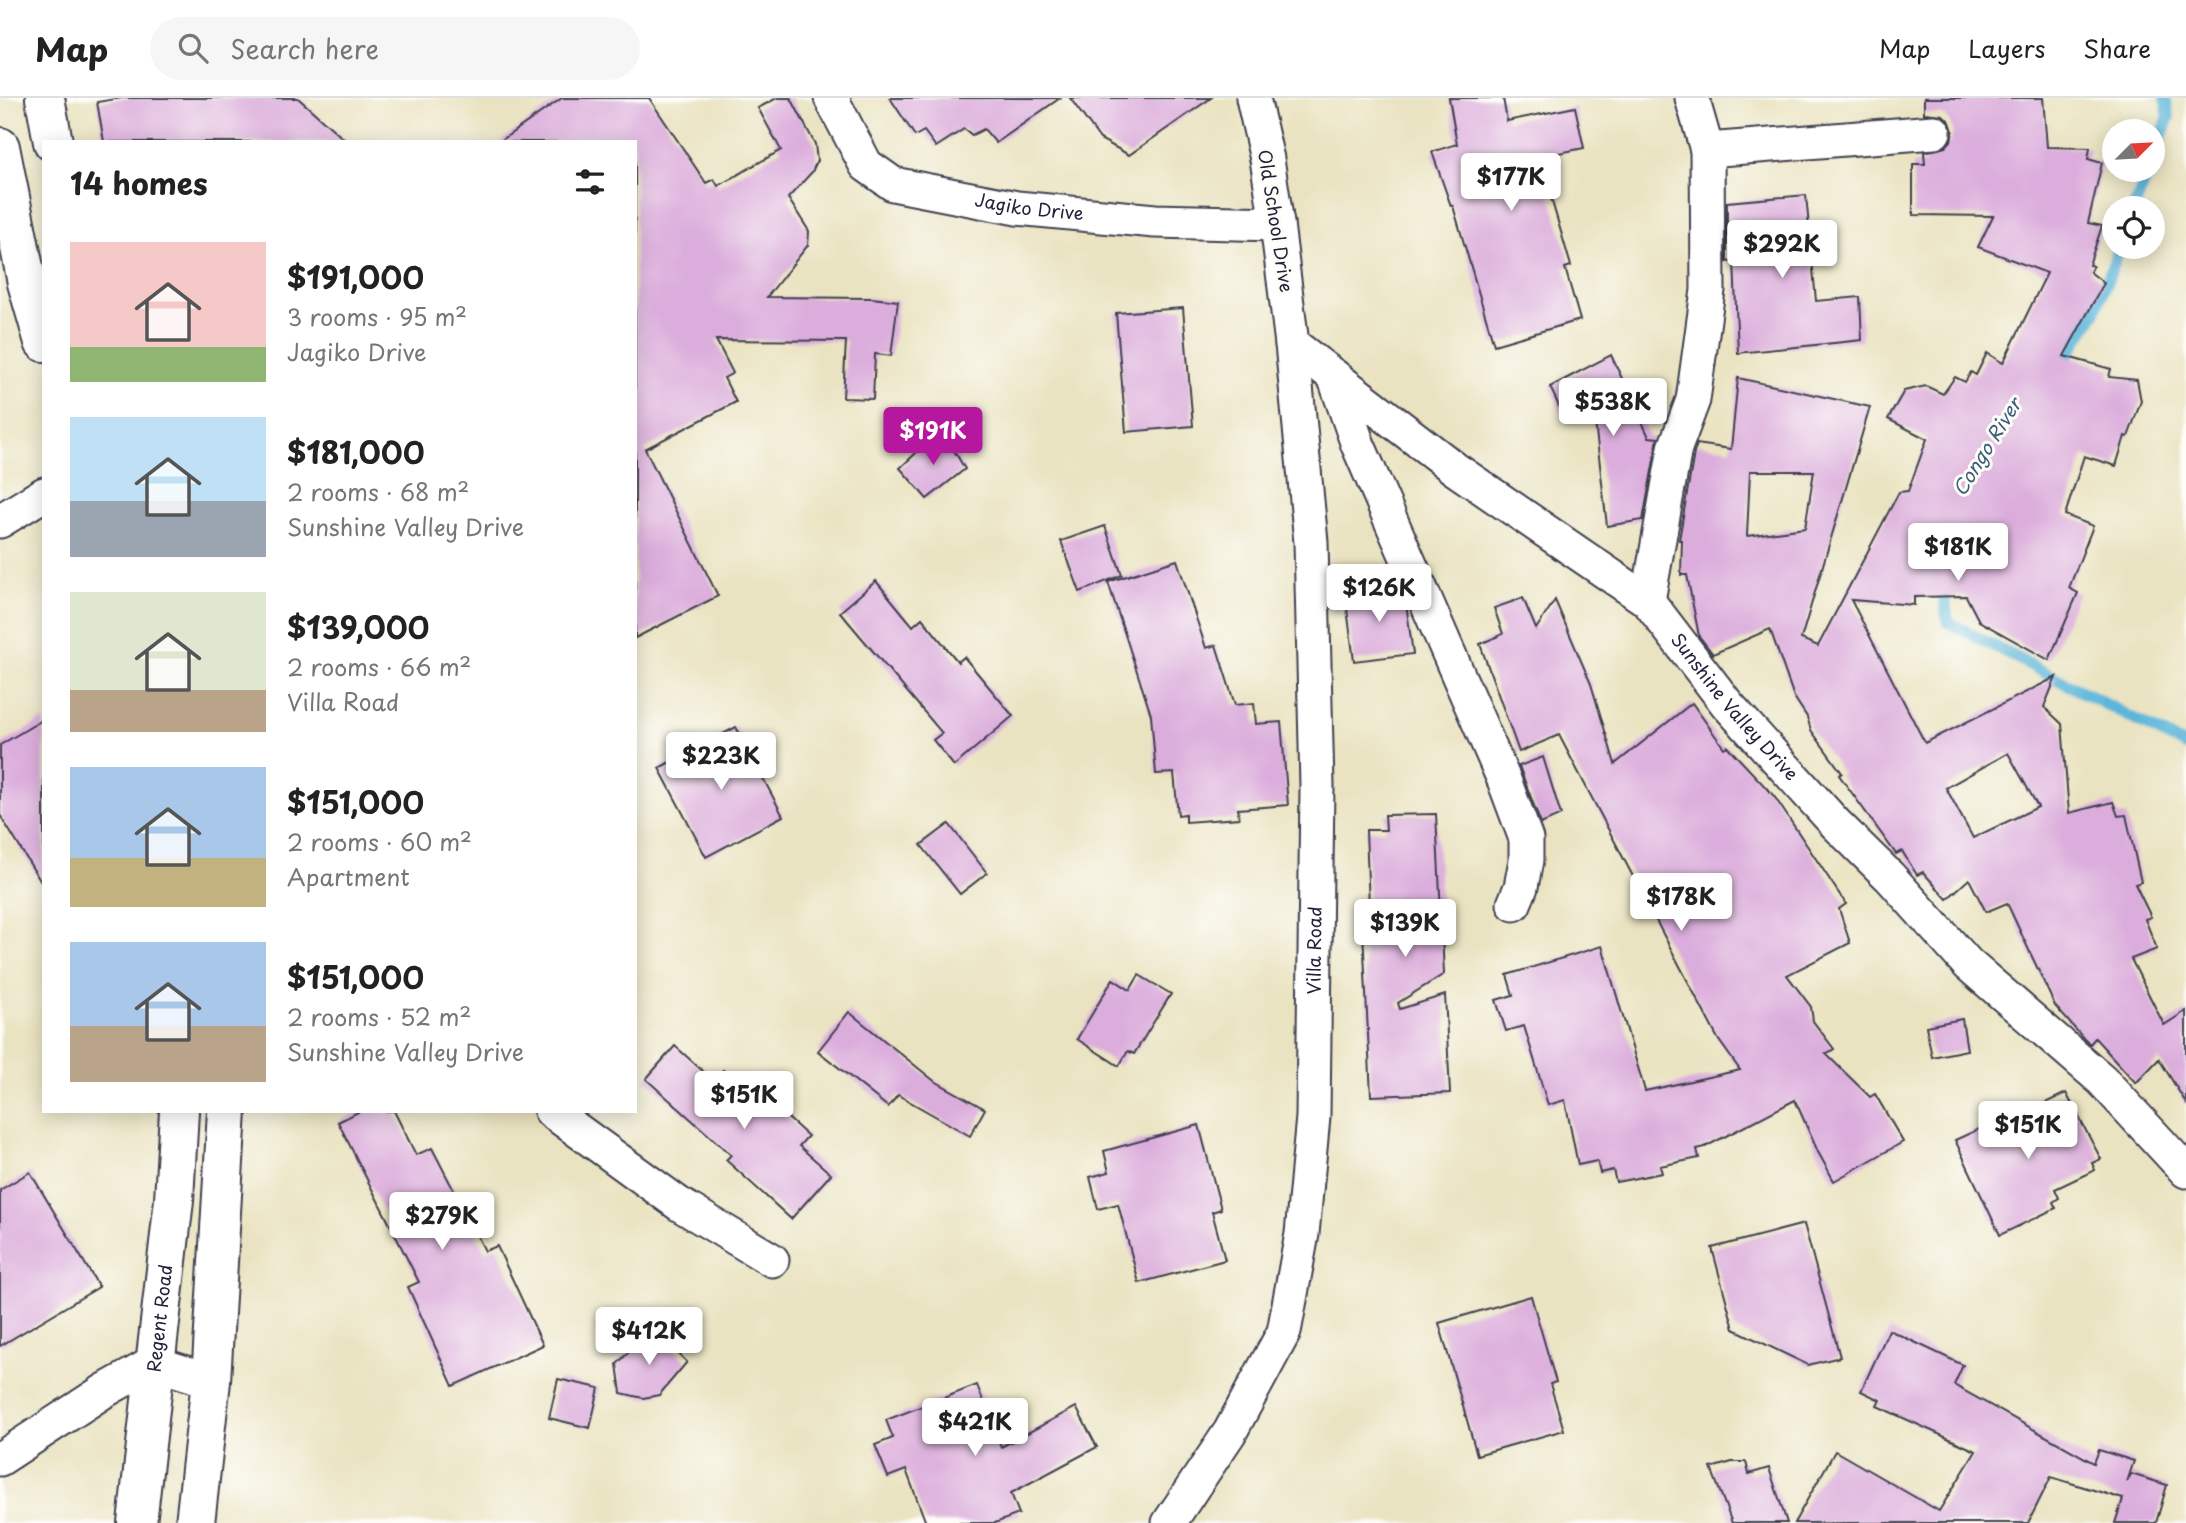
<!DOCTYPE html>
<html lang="en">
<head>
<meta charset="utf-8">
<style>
	body { margin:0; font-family:"Playpen Sans",sans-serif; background:#f6f6f6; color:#222; height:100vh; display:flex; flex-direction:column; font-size:26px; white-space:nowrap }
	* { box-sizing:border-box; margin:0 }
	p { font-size:23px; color:#767676 }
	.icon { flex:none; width:38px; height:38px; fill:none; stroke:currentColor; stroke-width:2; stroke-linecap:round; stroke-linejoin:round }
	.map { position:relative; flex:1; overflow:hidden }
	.drawer { position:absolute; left:42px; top:42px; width:595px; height:973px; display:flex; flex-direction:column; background:#fff; border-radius:0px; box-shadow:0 4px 18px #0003 }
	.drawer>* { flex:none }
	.needle { width:46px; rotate:66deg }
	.tools { position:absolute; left:2102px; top:21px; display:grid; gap:14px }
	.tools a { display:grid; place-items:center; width:63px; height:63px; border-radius:50%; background:#fff; box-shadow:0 4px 18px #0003; font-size:35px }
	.price { position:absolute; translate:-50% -60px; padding:0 16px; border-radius:7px; background:#fff; color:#222; font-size:23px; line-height:46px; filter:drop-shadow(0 2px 4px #0008) }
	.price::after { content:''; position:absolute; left:50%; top:42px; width:21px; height:16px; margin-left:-10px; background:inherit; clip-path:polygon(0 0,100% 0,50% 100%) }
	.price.selected { background:#b5179e; color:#fff }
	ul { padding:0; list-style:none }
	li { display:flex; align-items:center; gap:21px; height:175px; padding:0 28px }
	li span { display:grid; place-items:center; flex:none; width:196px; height:140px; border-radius:0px; color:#555 }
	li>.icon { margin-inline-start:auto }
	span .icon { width:84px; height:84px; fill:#fffc; stroke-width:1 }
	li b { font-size:30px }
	h2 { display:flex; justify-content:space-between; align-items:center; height:84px; padding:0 28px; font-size:30px }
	header { display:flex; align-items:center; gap:42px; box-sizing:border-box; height:98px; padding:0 35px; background:#fff; border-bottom:2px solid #e0e0e0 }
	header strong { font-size:33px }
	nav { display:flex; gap:38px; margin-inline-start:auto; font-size:24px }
	.search { width:490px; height:63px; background:#f6f6f6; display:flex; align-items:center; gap:18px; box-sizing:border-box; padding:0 24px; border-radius:38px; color:#767676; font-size:26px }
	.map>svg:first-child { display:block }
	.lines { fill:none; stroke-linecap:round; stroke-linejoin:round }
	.stream { stroke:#5cb6da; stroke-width:12 }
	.building { fill:#dbaddc; fill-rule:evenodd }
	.minor-casing { stroke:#403f4f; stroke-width:37 }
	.primary-casing { stroke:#403f4f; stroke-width:42 }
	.minor { stroke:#fff; stroke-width:33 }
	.primary { stroke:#fff; stroke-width:38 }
	.labels { text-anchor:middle; stroke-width:6; stroke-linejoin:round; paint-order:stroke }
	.street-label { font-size:18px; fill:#22223b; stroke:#fdfcf7 }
	.water-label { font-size:19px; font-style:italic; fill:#395d7b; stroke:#fdfcf7 }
</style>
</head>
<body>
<header>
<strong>Map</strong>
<div class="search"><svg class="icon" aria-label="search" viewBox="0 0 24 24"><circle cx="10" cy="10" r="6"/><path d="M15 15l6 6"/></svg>Search here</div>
<nav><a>Map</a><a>Layers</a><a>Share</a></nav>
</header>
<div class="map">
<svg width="2186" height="1425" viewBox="0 0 2186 1425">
	<rect width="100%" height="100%" fill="#fdfcf7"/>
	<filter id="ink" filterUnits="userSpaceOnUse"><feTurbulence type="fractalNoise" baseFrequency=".0143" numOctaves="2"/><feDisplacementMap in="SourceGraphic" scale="14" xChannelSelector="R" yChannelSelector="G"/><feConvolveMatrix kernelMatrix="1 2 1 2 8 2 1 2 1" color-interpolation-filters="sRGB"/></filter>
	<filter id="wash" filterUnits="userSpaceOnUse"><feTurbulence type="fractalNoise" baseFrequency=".00686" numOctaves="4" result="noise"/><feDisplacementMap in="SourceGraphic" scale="28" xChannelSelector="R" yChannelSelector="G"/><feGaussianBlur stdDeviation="1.57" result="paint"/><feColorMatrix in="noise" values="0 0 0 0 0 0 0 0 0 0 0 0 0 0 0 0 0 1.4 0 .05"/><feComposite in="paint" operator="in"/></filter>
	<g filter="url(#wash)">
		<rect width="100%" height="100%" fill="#eae3c1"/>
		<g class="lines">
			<g class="stream">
				<polyline points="2152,62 2169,19 2165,0"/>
				<polyline points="2134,110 2149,72"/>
				<polyline points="2059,271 2094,216 2120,149"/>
				<polyline points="1942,485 1948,524 2186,648"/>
			</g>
		</g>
		<g id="blocks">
			<g class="building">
				<polygon points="122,0 298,0 347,44 104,44 97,4"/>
				<polygon points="562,0 649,0 706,85 714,81 718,88 781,52 758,10 777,0 791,0 815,46 817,63 812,74 788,100 809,133 808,147 767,199 871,200 898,203 891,258 875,256 873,301 843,300 846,243 716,242 733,275 724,280 736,304 645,351 718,498 635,540 635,44 499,44"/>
				<polygon points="890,0 1060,0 996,45 984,31 972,37 964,31 936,49 924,33 915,38"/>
				<polygon points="1070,0 1211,0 1129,57 1100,41"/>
				<polygon points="1449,0 1503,0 1507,23 1575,9 1584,50 1539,59 1571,168 1565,170 1580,222 1494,247 1453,108 1451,108 1432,54 1457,46"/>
				<path d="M1924,0h119l4,49 43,1 -2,11 14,4 -14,60 14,3 -13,39 4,1 -3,6 14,11 -40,73 47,13 -2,8 28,3 4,21 -13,36 -3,-1 -9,30 -32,-10 -19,59 28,11 -24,62 9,5 -29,67 -70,-39 -13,-25 -52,1v8l-63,-5 74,143 131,-66 -12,30 18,17 7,89 44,-11 5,14 8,-1 15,67 -6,2 16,33 -6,2 12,30 -26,10 33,66 22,-14v92l-27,-44 -23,24 -41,-45 -5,6 -6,-5 -29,-33 -48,-103 -21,9 -17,-33 -22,20 -24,-27 -6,3 -15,-24 -6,3 -57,-79 3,-2 -31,-43 -4,-13 -13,-20 -24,-68 -57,25 -14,-18 -12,-61h-6l1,-35h-3l15,-87 3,-9 34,5 7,-71 132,29 -69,232 17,7 81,-154 9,-1 19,-52 -39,-20 16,-28 22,-5 17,8 12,-17 10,5 6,-10 5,3 11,-22 16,10 44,-90 -69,-26 15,-31 -80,-1v-51h12l-1,-12 21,-5 6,-6 2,-10 -3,-9 -7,-7 -19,-2zM1750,373h64l-9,57 -58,8zM2008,655l30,54 -65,31 -27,-50z"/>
				<polygon points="1806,97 1816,203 1860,199 1862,242 1738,255 1734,163 1727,164 1727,104"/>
				<polygon points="1183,210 1193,328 1126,334 1116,215"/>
				<polygon points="1611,257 1649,339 1658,340 1643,422 1607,428 1593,307 1565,321 1550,289"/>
				<polygon points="932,340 943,346 949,344 965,371 927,401 900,370"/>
				<polygon points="1105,428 1122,477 1080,494 1061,443"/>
				<polygon points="1177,462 1206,550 1216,547 1235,607 1254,605 1256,626 1281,624 1288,707 1238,711 1239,720 1186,724 1186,716 1178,717 1174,675 1156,676 1151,617 1108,484"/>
				<polygon points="876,483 913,528 922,520 958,564 964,559 1013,618 954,668 933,642 942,635 840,514"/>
				<polygon points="1399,489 1406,505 1413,556 1354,563 1345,496"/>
				<polygon points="1523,500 1536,531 1555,502 1591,586 1615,666 1692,605 1724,650 1727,648 1774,698 1846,806 1839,811 1850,845 1787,877 1811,909 1813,923 1834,951 1826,956 1870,999 1875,996 1903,1044 1834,1083 1818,1054 1795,1002 1705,1049 1697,1051 1699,1060 1660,1068 1662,1075 1616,1084 1613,1072 1600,1075 1597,1063 1578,1067 1565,1002 1548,1007 1524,928 1506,933 1496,902 1513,897 1507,877 1602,848 1645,993 1740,972 1718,941 1559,637 1519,654 1480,546 1503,536 1494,510"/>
				<polygon points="44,621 44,789 0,717 0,647"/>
				<polygon points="736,629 783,718 706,759 659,670"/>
				<polygon points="1543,659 1561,717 1541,726 1519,668"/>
				<polygon points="1436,716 1444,876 1398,905 1400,911 1445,897 1450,995 1371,998 1363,833 1370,835 1366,732 1386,732 1385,717"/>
				<polygon points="949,726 987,775 960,796 921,747"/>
				<polygon points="1139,877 1171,896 1134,956 1128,953 1119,968 1077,941 1113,881 1130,892"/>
				<polygon points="849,914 933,982 985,1011 970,1038 898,997 888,1009 818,953"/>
				<polygon points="1962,921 1967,952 1932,959 1926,928"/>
				<polygon points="675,948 714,983 723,972 763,1009 769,1003 808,1038 799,1048 831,1076 791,1121 726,1062 731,1057 646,981"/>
				<polygon points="2066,995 2101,1061 2092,1065 2095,1072 2055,1091 2059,1100 2053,1104 2056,1110 2000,1137 1955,1042 1999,1022 2001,1026"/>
				<polygon points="360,1013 394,1013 416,1057 432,1050 485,1153 497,1148 543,1247 453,1288 408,1189 419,1184 338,1024"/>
				<polygon points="1199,1027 1221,1111 1212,1114 1225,1162 1139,1185 1118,1106 1098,1111 1090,1079 1109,1074 1104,1053"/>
				<polygon points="30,1074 99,1189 0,1248 0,1092"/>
				<polygon points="1804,1126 1840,1259 1808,1267 1734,1231 1712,1150"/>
				<polygon points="1531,1198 1556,1284 1550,1286 1564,1332 1477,1357 1439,1225"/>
				<polygon points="652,1230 687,1264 659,1297 643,1300 621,1295 617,1266"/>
				<polygon points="1889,1232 1963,1267 1954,1287 2094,1365 2099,1352 2134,1363 2127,1384 2131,1376 2167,1387 2156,1425 2115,1425 2123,1401 2051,1379 2028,1425 1794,1425 1835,1353 1939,1413 1976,1353 1877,1308 1880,1302 1861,1293"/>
				<polygon points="558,1281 599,1290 590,1330 549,1320"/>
				<polygon points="977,1287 1001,1349 1076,1309 1097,1349 1011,1395 1019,1416 995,1425 926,1425 906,1372 888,1379 875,1347 893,1340 886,1322"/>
				<polygon points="1732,1364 1746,1364 1749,1376 1769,1370 1787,1425 1732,1425 1711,1370"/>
			</g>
		</g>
	</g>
	<g filter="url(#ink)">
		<use href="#blocks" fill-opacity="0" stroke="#403f4f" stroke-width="2"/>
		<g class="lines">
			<defs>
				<g id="minor">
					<path id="s1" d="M831,0l35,67 27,19 124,24 138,13 122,3"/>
					<polyline points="1707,52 1934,34"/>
					<path id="s2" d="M1292,246l163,125 193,132 79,103 109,120 54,53 78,87 134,116 84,91"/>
					<polyline points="1334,278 1358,347 1504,682 1526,741 1526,762 1521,789 1514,806"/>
					<polyline points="0,423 44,396"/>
					<polyline points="1648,503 1675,350 1693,302 1708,192 1707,52 1692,0"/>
					<polyline points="551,1013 679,1106 772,1162"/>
					<polyline points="0,1361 104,1293 154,1265 211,1283"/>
					<path id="s3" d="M1169,1425l61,-91 54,-100 18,-98 11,-117 4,-331 -6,-244 -19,-198 -15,-120 -10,-65 -14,-61"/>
				</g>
				<g id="primary">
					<polyline points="45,0 53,44"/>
					<polyline points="0,49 27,185 44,244"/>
					<path id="s4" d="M137,1425l37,-323 5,-89"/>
					<polyline points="195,1425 211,1283 227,1013"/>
				</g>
			</defs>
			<use href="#minor" class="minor-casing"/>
			<use href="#primary" class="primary-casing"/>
			<use href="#minor" class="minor"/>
			<use href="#primary" class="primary"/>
		</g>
	</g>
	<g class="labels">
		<g class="street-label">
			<text dy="6" stroke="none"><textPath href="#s1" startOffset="247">Jagiko Drive</textPath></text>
			<text transform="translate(1275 123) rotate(81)" y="6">Old School Drive</text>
			<text dy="6" stroke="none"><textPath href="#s2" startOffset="576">Sunshine Valley Drive</textPath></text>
			<text dy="6" stroke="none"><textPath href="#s3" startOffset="607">Villa Road</textPath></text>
			<text dy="6" stroke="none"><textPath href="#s4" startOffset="206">Regent Road</textPath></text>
		</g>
		<g class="water-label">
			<text transform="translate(1987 349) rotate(-58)" y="7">Congo River</text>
		</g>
	</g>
</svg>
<div class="tools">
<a><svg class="needle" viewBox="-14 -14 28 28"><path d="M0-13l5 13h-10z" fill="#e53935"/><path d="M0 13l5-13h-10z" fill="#767676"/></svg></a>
<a><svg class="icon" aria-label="locate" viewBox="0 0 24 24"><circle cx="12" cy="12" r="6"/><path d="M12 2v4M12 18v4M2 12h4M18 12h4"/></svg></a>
</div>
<b class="price" style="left:1511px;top:115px">$177K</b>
<b class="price" style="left:1782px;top:182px">$292K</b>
<b class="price" style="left:1613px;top:340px">$538K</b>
<b class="price selected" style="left:933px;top:369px">$191K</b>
<b class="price" style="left:1958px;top:485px">$181K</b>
<b class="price" style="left:1379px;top:526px">$126K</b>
<b class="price" style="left:721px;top:694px">$223K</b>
<b class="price" style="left:1681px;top:835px">$178K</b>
<b class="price" style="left:1405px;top:861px">$139K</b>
<b class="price" style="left:744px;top:1033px">$151K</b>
<b class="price" style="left:2028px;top:1063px">$151K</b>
<b class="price" style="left:442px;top:1154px">$279K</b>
<b class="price" style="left:649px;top:1269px">$412K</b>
<b class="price" style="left:975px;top:1360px">$421K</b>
<section class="drawer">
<h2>14 homes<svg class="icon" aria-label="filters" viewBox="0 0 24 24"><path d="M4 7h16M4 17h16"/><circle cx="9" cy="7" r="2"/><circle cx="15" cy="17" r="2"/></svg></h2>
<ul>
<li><span style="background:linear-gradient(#f6c9c9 75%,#8fb573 0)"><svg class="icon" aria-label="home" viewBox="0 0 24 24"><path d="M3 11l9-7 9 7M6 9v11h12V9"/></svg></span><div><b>$191,000</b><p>3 rooms · 95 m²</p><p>Jagiko Drive</p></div></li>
<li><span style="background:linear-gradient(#bfe0f5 60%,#9aa5b1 0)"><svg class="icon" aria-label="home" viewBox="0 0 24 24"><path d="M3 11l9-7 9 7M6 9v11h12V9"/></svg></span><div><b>$181,000</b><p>2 rooms · 68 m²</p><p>Sunshine Valley Drive</p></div></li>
<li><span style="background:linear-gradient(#dfe7d0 70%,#b9a48a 0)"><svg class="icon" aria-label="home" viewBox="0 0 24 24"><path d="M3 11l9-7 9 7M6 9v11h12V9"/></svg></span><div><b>$139,000</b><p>2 rooms · 66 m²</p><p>Villa Road</p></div></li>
<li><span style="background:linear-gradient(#a9c7e8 65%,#c2b280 0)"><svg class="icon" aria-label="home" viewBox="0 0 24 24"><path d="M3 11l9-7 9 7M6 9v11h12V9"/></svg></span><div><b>$151,000</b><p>2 rooms · 60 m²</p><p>Apartment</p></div></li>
<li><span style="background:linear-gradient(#a9c7e8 60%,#b9a48a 0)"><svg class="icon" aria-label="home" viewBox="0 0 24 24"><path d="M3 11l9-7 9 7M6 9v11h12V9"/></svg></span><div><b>$151,000</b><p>2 rooms · 52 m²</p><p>Sunshine Valley Drive</p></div></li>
</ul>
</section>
</div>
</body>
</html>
